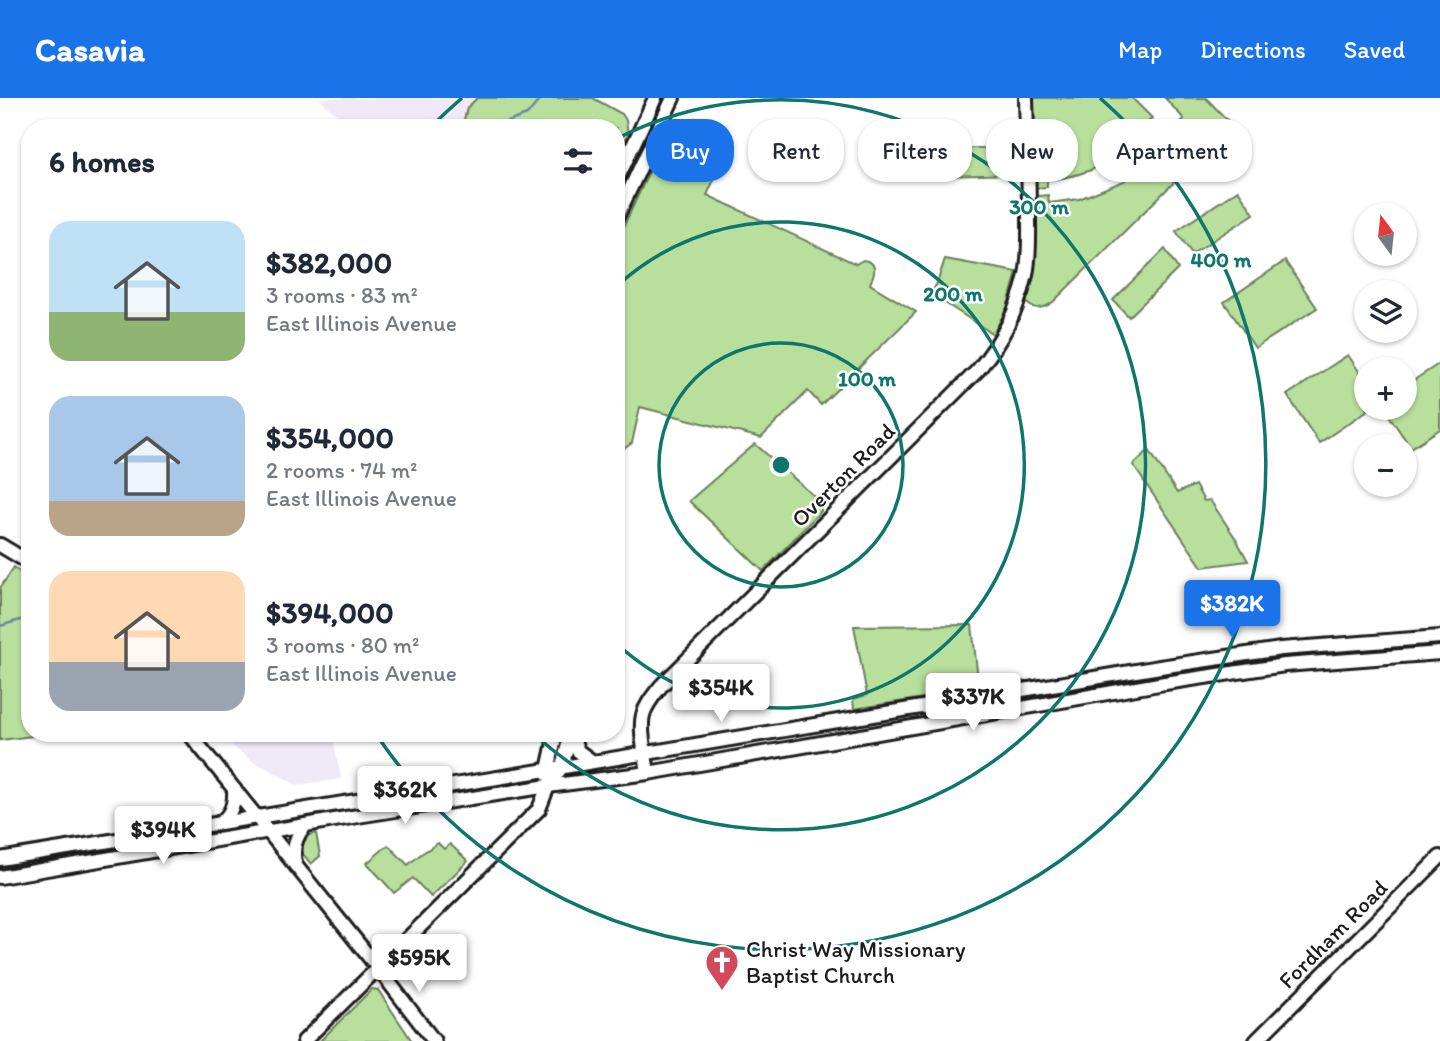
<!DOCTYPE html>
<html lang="en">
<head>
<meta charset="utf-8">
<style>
	body { margin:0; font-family:Itim,sans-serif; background:#f6f6f7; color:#1f2937; height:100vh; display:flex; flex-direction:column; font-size:26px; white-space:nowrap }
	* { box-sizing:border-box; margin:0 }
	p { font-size:23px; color:#747a83 }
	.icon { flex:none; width:38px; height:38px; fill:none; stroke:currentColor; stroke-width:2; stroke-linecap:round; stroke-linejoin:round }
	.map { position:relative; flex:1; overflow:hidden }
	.details { position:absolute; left:21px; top:21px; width:604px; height:623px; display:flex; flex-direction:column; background:#fff; border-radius:28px; box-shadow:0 2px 5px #0004 }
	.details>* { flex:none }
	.hud { position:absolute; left:646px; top:21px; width:665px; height:63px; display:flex; gap:14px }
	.needle { width:46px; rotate:345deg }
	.buttons { position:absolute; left:1354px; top:105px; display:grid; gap:14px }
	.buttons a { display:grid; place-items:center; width:63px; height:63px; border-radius:50%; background:#fff; box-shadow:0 2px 5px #0004; font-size:35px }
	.price { position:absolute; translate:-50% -60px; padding:0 16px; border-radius:7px; background:#fff; color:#222; font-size:23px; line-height:46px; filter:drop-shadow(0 2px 4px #0008) }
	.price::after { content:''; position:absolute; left:50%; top:42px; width:21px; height:16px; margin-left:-10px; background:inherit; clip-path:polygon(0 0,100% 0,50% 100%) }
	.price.on { background:#1a73e8; color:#fff }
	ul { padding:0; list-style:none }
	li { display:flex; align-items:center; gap:21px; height:175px; padding:0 28px }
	li span { display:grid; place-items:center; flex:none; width:196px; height:140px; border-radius:21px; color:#555 }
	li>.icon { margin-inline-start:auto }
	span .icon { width:84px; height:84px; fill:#fffc; stroke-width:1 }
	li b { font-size:30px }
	h2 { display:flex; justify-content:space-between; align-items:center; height:84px; padding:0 28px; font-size:30px }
	.pill { padding:0 24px; border-radius:28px; background:#fff; box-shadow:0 2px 5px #0004; font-size:24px; line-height:63px }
	.pill.on { background:#1a73e8; color:#fff }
	header { display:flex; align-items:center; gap:42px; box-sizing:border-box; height:98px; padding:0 35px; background:#1a73e8; color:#fff }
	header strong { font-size:33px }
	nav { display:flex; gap:38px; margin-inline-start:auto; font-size:24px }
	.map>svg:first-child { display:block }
	.built { fill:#efe9f8 }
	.green { fill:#b8e09c; stroke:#6a7e5c; stroke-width:2 }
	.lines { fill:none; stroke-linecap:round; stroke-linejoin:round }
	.stream { stroke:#6b88a2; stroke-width:2.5 }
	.secondary-casing { stroke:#1c1c1c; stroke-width:18 }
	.secondary { stroke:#fff; stroke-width:12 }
	.ring { fill:none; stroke:#0f766e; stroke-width:3.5 }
	.labels { text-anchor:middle; stroke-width:5; stroke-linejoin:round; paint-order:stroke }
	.street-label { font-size:23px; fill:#1c1c1c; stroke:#fff }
	.poi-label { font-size:23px; fill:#1c1c1c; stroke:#fff; text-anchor:start }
	.centre { fill:#0f766e; stroke:#fff; stroke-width:3.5 }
	.ring-label { font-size:21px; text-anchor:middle; font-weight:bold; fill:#0f766e; stroke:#fff; stroke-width:5; stroke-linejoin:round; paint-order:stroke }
</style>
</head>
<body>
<header>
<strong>Casavia</strong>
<nav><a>Map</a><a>Directions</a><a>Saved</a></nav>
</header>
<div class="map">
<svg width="1440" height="943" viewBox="0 0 1440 943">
	<rect width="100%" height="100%" fill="#fff"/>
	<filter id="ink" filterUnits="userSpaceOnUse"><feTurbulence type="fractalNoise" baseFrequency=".0143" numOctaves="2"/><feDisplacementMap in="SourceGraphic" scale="14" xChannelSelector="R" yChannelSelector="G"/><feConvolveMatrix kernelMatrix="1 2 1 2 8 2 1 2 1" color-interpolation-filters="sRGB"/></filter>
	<g filter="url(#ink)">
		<g class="built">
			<polygon points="318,0 524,0 502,30 352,30"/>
			<polygon points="216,635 332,635 341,681 297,687 261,667 253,664"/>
		</g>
		<g class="green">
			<polygon points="477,0 593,0 622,16 626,22 628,36 616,64 616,30 462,30 467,10"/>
			<path d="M1032,0h100l20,20c-13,14 -34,39 -50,47 -17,9 -36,13 -55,15v7l-12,1z"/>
			<path d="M1165,0h41l26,27 -179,177c-9,7 -24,10 -28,-4l9,-101 4,-1 10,-1 1,8 30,-4 45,-18 60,-62z"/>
			<path d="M666,37l56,27 -15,33 149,69 7,-4c17,3 11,13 7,24l46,28 -95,93 -13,-14 -47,47 -121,-31 -8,36 -16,12v-212z"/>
			<polygon points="1017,49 1018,76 944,78 943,51"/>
			<polygon points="1238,92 1254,116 1192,156 1176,133"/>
			<polygon points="1165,151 1178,171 1129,219 1113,202"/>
			<polygon points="945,161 1017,174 1007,210 993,236 931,196 937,185"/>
			<polygon points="1285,163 1317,210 1255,250 1224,204"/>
			<polygon points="1348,257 1367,285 1367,310 1371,310 1319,345 1287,297"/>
			<polygon points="1440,265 1440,331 1411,350 1384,310 1405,310 1405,288"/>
			<polygon points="755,346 821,404 821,413 763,473 689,403"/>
			<polygon points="1149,352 1177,395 1195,387 1204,403 1210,402 1236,441 1248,463 1202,469 1133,367"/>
			<polygon points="14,469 30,483 30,635 57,635 0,642 0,490"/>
			<polygon points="972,527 979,591 854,611 853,601 867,597 854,528"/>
			<polygon points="316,735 320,758 311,766 303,756 303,745 309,737"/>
			<polygon points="438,745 444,751 450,746 468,763 431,799 413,780 394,795 367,765 388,747 408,767 421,756"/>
			<polygon points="372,891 378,892 412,943 320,943"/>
		</g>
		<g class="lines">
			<g class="stream">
				<polyline points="491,30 527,17 541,0"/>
				<polyline points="0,528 30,519"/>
			</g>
			<defs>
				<g id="secondary">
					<polyline points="616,84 655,0"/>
					<polyline points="616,121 673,0"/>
					<polyline points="0,447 30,465"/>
					<polyline points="189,635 378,870 434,943"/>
					<polyline points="571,637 578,653 593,664"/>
					<path d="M648,675c-2,-16 -9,-42 -5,-58 3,-11 11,-20 18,-29l317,-316c23,-28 40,-60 48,-95 4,-20 3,-39 3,-59 0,-39 -2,-79 -3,-118"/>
					<polyline points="548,677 548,672 556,635"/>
					<path d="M219,725c13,-8 16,-20 15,-34"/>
					<polyline points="0,761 534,674 1160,569 1281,551 1440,539"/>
					<path d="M295,765c-3,-15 0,-27 11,-38"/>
					<polyline points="0,779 364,717 548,688 648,675 1165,585 1285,567 1440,555"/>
					<polyline points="304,943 539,711 548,688 562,669 571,635"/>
					<polyline points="1256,943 1440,759"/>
				</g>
			</defs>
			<use href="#secondary" class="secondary-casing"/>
			<use href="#secondary" class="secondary"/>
		</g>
	</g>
	<g class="ring">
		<circle cx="781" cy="367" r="122"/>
		<path d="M617 188A243 243 0 1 1 617 546"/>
		<path d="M618 40A365 365 0 1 1 534 636"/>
		<path d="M431 29A486 486 0 0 1 462 0M1100 0A486 486 0 1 1 378 639"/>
	</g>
	<defs>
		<symbol id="church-pin" viewBox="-11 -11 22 30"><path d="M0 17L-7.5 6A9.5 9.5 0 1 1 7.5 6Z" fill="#d1495b" stroke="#fff"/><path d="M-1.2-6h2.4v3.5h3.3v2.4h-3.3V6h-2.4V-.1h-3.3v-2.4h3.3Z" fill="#fff"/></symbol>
	</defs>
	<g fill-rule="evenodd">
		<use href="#church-pin" x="703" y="845" width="38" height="52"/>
	</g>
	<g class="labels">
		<g class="street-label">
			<text transform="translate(843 377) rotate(-45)" y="8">Overton Road</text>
			<text transform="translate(1333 836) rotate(-45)" y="8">Fordham Road</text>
		</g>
		<g class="poi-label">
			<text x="746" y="859">Christ Way Missionary<tspan x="746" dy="26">Baptist Church</tspan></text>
		</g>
	</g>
	<circle cx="781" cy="367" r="10" class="centre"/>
	<g class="ring-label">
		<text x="1039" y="116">300 m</text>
		<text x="1221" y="169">400 m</text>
		<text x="953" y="203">200 m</text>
		<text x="867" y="288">100 m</text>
	</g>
</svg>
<div class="buttons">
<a><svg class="needle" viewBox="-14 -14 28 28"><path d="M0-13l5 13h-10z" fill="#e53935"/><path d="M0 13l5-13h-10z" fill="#747a83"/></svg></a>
<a><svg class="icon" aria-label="layers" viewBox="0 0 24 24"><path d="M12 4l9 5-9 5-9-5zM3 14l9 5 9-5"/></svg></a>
<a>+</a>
<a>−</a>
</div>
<b class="price on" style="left:1232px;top:542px">$382K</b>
<b class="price" style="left:721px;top:626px">$354K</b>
<b class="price" style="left:973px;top:635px">$337K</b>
<b class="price" style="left:405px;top:728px">$362K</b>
<b class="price" style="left:163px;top:768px">$394K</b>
<b class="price" style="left:419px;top:896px">$595K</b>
<div class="hud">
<a class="pill on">Buy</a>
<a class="pill">Rent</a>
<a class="pill">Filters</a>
<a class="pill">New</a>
<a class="pill">Apartment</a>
</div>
<section class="details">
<h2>6 homes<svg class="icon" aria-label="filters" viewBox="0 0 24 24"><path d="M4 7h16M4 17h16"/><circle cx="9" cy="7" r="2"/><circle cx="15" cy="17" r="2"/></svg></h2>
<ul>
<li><span style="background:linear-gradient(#bfe0f5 65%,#8fb573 0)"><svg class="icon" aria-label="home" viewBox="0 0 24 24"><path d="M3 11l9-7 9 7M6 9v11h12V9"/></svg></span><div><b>$382,000</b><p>3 rooms · 83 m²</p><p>East Illinois Avenue</p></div></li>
<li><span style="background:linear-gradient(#a9c7e8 75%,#b9a48a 0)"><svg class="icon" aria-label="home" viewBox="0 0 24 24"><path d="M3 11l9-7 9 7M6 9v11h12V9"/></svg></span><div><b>$354,000</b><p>2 rooms · 74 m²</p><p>East Illinois Avenue</p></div></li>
<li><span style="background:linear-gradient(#ffd9b3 65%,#9aa5b1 0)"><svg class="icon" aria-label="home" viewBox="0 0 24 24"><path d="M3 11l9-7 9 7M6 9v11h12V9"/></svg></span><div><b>$394,000</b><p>3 rooms · 80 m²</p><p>East Illinois Avenue</p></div></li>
</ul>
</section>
</div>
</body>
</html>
